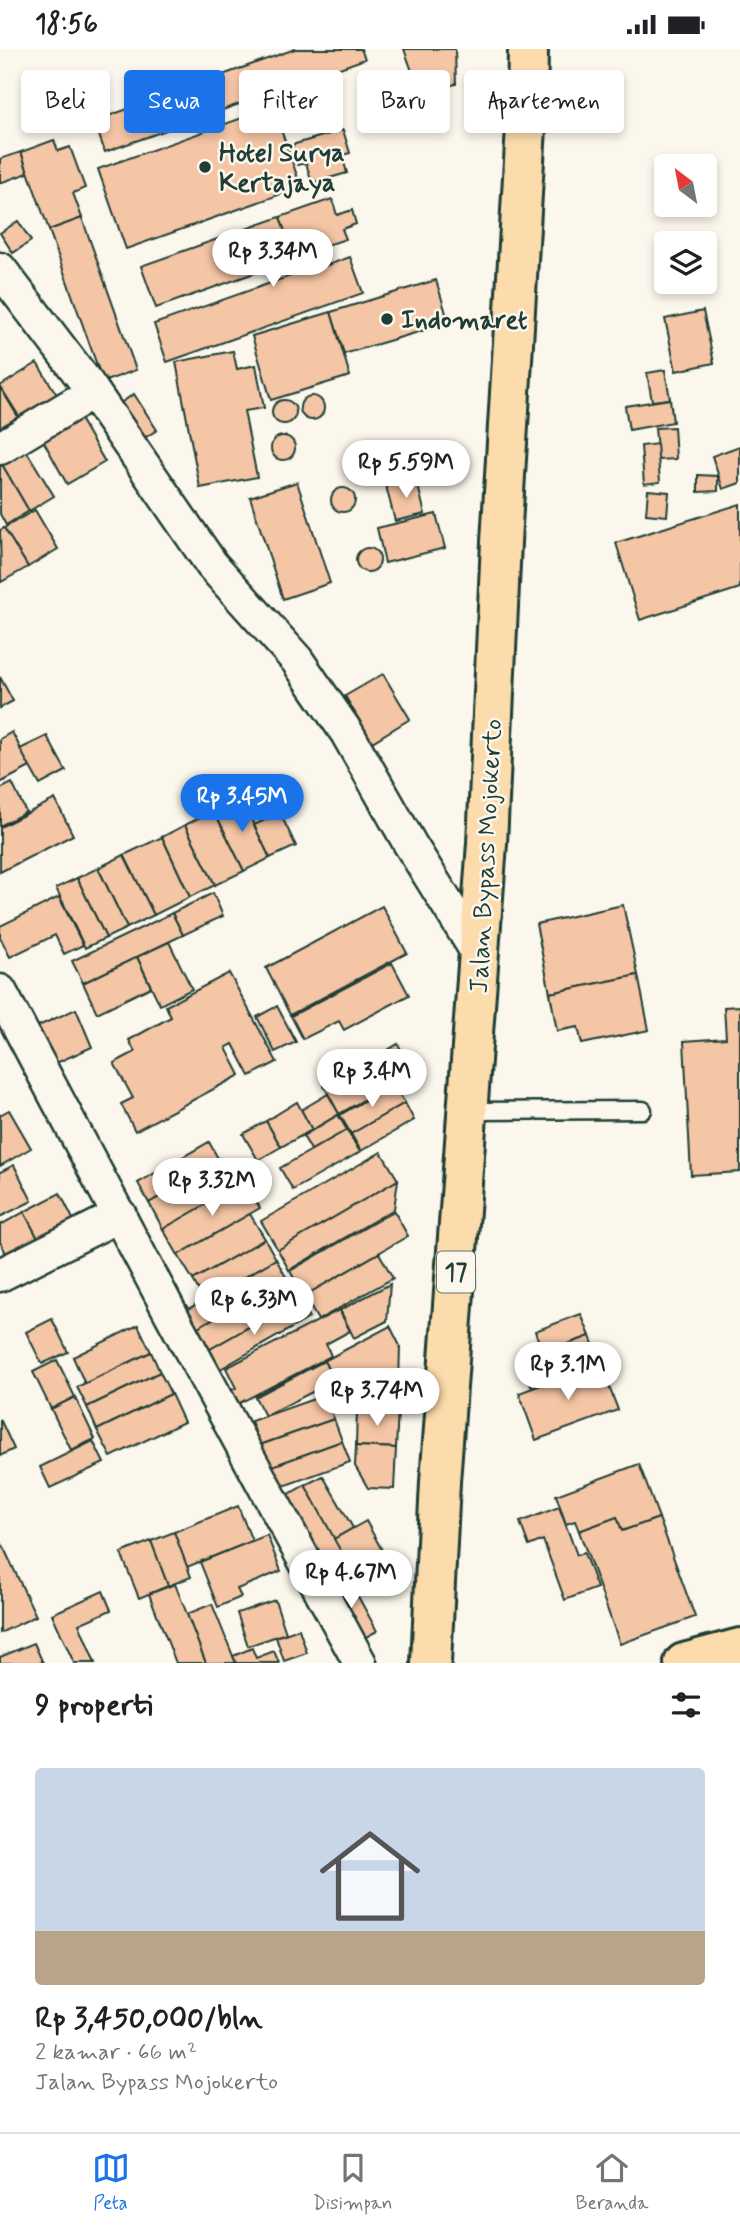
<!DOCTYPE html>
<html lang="id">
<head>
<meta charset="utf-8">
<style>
	body { margin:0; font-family:Mynerve,sans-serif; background:#f2f2f2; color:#202124; height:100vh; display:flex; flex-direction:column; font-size:26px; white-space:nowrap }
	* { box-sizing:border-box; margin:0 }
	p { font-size:23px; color:#757577 }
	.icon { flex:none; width:38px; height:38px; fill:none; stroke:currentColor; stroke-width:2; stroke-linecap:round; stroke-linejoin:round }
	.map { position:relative; height:1614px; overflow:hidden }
	.details { display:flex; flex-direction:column; background:#fff; flex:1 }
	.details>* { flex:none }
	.banner { position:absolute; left:21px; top:21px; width:698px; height:63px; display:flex; gap:14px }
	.needle { width:46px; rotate:328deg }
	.controls { position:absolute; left:654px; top:105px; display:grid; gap:14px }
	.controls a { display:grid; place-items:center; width:63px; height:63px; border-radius:7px; background:#fff; box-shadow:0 4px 10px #0003; font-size:35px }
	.price { position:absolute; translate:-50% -60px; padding:0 16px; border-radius:24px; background:#fff; color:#222; font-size:23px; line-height:46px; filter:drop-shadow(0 2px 4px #0008) }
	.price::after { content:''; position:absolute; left:50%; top:42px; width:21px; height:16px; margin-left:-10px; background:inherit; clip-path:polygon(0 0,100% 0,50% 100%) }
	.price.on { background:#1a73e8; color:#fff }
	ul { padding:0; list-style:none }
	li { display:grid; align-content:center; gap:14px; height:371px; padding:0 35px }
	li+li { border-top:2px solid #e0e0e0 }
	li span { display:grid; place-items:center; height:217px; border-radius:7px; color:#555 }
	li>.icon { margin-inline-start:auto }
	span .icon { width:126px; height:126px; fill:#fffc; stroke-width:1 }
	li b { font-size:30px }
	h2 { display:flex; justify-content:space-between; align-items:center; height:84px; padding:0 35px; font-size:30px }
	.pill { padding:0 24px; border-radius:7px; background:#fff; box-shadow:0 4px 10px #0003; font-size:24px; line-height:63px }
	.pill.on { background:#1a73e8; color:#fff }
	.status { display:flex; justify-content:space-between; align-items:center; height:49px; padding:0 35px; background:#fff; direction:ltr }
	.status svg { height:19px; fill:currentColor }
	.dock { display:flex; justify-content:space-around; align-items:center; height:98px; border-top:2px solid #e0e0e0; background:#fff; font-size:19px; color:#757577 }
	.dock a { display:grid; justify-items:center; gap:4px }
	.dock .on { color:#1a73e8 }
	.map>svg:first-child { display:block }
	.building { fill:#f5c6a5; stroke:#1f3d34; stroke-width:2 }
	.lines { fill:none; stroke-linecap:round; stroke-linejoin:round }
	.lane-casing { stroke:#1f3d34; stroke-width:21 }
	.street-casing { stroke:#1f3d34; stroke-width:37 }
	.highway-casing { stroke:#1f3d34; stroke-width:44 }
	.lane { stroke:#fbf7ec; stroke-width:16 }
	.street { stroke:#fbf7ec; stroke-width:32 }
	.highway { stroke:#fcdcac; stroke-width:38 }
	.poi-dot { fill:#1f3d34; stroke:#fbf7ec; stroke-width:2.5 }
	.labels { text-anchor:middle; stroke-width:5; stroke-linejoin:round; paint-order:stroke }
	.shield { fill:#fbf7ec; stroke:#61756b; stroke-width:2 }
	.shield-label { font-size:24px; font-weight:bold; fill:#1f3d34 }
	.poi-label { font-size:26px; font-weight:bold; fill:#1f3d34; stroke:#fbf7ec; text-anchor:start }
	.street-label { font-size:26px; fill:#1f3d34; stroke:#fbf7ec }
</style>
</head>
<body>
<div class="status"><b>18:56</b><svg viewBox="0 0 49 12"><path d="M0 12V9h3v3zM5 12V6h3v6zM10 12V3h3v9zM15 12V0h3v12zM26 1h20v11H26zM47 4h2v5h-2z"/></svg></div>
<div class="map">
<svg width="740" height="1614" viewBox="0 0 740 1614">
	<rect width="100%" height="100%" fill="#fbf7ec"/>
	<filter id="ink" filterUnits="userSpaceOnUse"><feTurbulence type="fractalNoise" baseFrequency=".0143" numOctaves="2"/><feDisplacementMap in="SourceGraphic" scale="14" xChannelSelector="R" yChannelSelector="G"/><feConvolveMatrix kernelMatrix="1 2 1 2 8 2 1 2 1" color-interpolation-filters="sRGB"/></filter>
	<g filter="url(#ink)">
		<g class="building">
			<polygon points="295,0 361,0 365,10 105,103 94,72"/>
			<polygon points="404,0 455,0 456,35 420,44"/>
			<polygon points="273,58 301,138 126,200 98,120"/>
			<polygon points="343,81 350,104 342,106 347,124 312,134 306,114 298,116 292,96"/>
			<polygon points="54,91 58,102 70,98 85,139 73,144 82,169 49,181 21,103"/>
			<polygon points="21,103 28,124 0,134 0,110"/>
			<polygon points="332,150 337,166 352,161 356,175 342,180 346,190 315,200 322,218 350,208 363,244 167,313 154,275 299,224 280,168"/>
			<polygon points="280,168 294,210 156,259 141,217"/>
			<polygon points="82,169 136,321 103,333 49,181"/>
			<polygon points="18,172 31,192 13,204 0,184"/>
			<polygon points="436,231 449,274 344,305 331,263"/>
			<polygon points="703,262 714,314 676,322 665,270"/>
			<polygon points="331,263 350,327 271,351 252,287"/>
			<polygon points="233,302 237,320 256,316 264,359 244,362 257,428 200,439 176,313"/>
			<polygon points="37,314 64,357 27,380 0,337"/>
			<polygon points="665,321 670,350 652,352 647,324"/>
			<polygon points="0,338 23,376 0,381"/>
			<polygon points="134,345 157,381 141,391 119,355"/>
			<circle cx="312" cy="359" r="12"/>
			<polygon points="670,350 673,373 629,381 625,357"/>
			<circle cx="284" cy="363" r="12"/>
			<polygon points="76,363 105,413 67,435 39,384"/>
			<polygon points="674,378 676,410 658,411 655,379"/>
			<circle cx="283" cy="399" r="12"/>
			<polygon points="657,395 660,433 644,435 641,397"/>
			<polygon points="740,397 740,434 723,440 712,407"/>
			<polygon points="24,398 54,447 29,462 0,412"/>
			<polygon points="0,412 29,462 6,476 0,465"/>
			<polygon points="698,426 718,427 718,442 698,443"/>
			<polygon points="416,429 425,465 395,472 386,437"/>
			<polygon points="297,433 330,534 283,550 250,448"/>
			<circle cx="343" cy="451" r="12"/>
			<polygon points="648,441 669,443 667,467 646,465"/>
			<polygon points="740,455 740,539 640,571 616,494"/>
			<polygon points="35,461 58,500 28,518 4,479"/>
			<polygon points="436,465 445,499 385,514 377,479"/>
			<polygon points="4,479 28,518 1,533 0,481"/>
			<circle cx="368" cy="511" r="12"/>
			<polygon points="383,625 410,670 372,693 345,647"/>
			<polygon points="0,628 13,652 0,659"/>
			<polygon points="12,683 30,718 0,734 0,690"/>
			<polygon points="47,687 66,722 40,736 20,700"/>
			<polygon points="12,734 26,763 0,777 0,740"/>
			<polygon points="241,749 270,809 244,822 214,762"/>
			<polygon points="55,750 73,786 0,823 0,778"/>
			<polygon points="214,762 244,822 215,836 185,776"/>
			<polygon points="280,764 296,797 270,809 254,776"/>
			<polygon points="185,776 215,836 190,848 162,788"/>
			<polygon points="162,788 190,848 154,866 124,806"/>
			<polygon points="124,806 154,866 127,879 98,819"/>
			<polygon points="98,819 127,879 106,889 77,829"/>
			<polygon points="77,829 106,889 85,899 56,839"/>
			<polygon points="213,844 223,867 183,886 172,864"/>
			<polygon points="59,848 83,896 64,905 55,886 10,908 0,888 0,877"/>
			<polygon points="623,856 638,926 550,944 536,875"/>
			<polygon points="382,857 407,904 290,966 266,919"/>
			<polygon points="172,864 183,886 83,934 72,912"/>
			<polygon points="169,893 192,940 160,956 137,908"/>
			<polygon points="137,908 151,938 97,964 83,934"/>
			<polygon points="392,914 409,946 344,981 339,972 303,990 291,967"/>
			<polygon points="229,924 277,1013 250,1027 233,995 226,999 240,1026 135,1082 121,1055 133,1049 114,1014 135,1003 129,991 171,968 166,957"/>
			<polygon points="638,926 649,981 582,995 578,978 557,982 550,944"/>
			<polygon points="277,957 296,993 275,1003 257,968"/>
			<polygon points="740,957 740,1123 691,1126 684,992 726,989 724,958"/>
			<polygon points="76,960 92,998 54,1015 36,978"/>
			<polygon points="398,995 413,1023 386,1038 371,1011"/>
			<polygon points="371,1011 386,1038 339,1065 324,1037"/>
			<polygon points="393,1035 405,1054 351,1085 340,1066"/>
			<polygon points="328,1045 339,1065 312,1081 301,1061"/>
			<polygon points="297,1053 312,1081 281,1098 266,1072"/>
			<polygon points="405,1054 414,1071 361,1102 351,1085"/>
			<polygon points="9,1061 31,1099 0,1117 0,1066"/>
			<polygon points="338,1066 347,1081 311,1101 303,1087"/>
			<polygon points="266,1072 281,1098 258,1111 243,1085"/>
			<polygon points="347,1081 360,1103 293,1141 280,1119"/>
			<polygon points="209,1093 220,1113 149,1154 138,1134"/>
			<polygon points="381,1103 398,1131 278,1201 261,1172"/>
			<polygon points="220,1113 235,1139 163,1180 149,1154"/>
			<polygon points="14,1116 32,1152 0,1168 0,1123"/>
			<polygon points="398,1131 394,1160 289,1221 278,1201"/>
			<polygon points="245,1133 260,1159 178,1206 163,1180"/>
			<polygon points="60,1144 78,1180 43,1199 24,1163"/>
			<polygon points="394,1162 408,1187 304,1247 290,1222"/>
			<polygon points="24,1163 43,1199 12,1215 0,1193 0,1176"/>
			<polygon points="250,1165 265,1190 193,1231 178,1206"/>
			<polygon points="265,1190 276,1210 204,1251 193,1231"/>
			<polygon points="379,1204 393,1229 318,1271 304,1247"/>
			<polygon points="276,1210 286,1228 186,1285 176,1267"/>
			<polygon points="286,1228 298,1250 198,1307 186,1285"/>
			<polygon points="390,1235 387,1272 354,1289 340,1261"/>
			<polygon points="298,1250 309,1269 210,1326 198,1307"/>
			<polygon points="339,1261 350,1282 326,1295 331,1307 226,1361 219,1347 236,1339 226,1319"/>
			<polygon points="581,1265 590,1287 543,1304 535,1282"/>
			<polygon points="52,1270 68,1303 42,1315 26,1283"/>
			<polygon points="138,1276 151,1303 85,1335 73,1308"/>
			<polygon points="390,1277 400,1297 399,1334 334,1332 324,1312"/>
			<polygon points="590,1287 600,1314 532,1339 522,1312"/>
			<polygon points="151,1303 160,1323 87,1358 77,1338"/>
			<polygon points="57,1311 75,1348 51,1360 33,1323"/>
			<polygon points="324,1312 334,1332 265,1367 255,1348"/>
			<polygon points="600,1314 618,1361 536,1391 519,1344"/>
			<polygon points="160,1323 171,1345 97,1381 87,1358"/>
			<polygon points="359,1332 398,1333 398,1361 357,1360"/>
			<polygon points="171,1345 184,1373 111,1408 97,1381"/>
			<polygon points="325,1346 334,1370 260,1396 251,1372"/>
			<polygon points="75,1348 95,1390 71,1401 51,1360"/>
			<polygon points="357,1360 398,1361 396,1399 356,1397"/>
			<polygon points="0,1370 14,1400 0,1407"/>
			<polygon points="334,1370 342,1392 267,1419 260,1396"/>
			<polygon points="93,1392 104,1414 50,1439 40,1418"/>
			<polygon points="342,1392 350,1413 275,1440 267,1419"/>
			<polygon points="356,1397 396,1399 394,1440 368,1439 355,1417"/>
			<polygon points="639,1415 659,1469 622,1482 617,1468 579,1482 575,1472 566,1475 556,1446"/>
			<polygon points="323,1427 353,1479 334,1490 305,1436"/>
			<polygon points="305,1436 351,1520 325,1534 279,1451"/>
			<polygon points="238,1457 252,1492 187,1518 174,1483"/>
			<polygon points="559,1458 577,1506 584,1504 597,1539 565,1551 543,1491 529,1497 520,1473"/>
			<polygon points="617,1468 622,1482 659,1469 695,1568 620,1595 579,1482"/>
			<polygon points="366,1472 383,1503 351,1520 334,1490"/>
			<polygon points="174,1483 191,1528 168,1537 151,1492"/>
			<polygon points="267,1486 281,1522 237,1540 241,1548 218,1558 200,1513"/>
			<polygon points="0,1491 36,1567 0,1584"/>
			<polygon points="151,1492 168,1537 139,1549 121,1504"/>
			<polygon points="348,1529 377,1582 355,1594 326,1541"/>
			<polygon points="175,1535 187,1565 206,1614 176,1614 149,1545"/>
			<polygon points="103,1542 111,1561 79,1575 95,1614 74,1614 52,1565"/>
			<polygon points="275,1551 286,1584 248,1597 237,1564"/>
			<polygon points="212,1555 233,1607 236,1614 206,1614 187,1565"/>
			<polygon points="299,1580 307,1604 284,1612 276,1588"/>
			<polygon points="34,1594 43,1614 0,1614 0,1608"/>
			<polygon points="252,1599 256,1609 274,1602 279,1614 236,1614 233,1607"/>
		</g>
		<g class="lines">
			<defs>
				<polyline id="lane" points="469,1062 643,1061"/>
				<g id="street">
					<polyline points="0,220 89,337 212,516 297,611 347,684 410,795 479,906"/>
					<polyline points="0,399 75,354"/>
					<polyline points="0,942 171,1265 360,1614"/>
					<polyline points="0,1226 120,1166"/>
				</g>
				<g id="highway">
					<polyline points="431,1614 440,1433 487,794 501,493 527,62 528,0"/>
					<polyline points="684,1614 740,1599"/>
				</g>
			</defs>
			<use href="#lane" class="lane-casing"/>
			<use href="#street" class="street-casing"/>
			<use href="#highway" class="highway-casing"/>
			<use href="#lane" class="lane"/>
			<use href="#street" class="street"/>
			<use href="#highway" class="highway"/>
		</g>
	</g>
	<g class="poi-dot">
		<circle cx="205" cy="118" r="7"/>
		<circle cx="387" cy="270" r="7"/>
	</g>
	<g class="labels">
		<rect class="shield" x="437" y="1202.5" width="38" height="41" rx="5"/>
		<g class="shield-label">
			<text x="456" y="1231">17</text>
		</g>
		<g class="poi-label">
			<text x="219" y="112">Hotel Surya<tspan x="219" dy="30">Kertajaya</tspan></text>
			<text x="401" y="279">Indomaret</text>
		</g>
		<g class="street-label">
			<text transform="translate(485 807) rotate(-87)" y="9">Jalan Bypass Mojokerto</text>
		</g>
	</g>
</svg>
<div class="controls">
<a><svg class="needle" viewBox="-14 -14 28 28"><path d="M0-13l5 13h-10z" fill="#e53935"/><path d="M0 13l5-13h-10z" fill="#757577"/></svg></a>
<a><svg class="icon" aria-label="layers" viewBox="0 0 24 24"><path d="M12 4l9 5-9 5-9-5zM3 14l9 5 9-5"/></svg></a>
</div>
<b class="price" style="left:273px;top:240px">Rp 3.34M</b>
<b class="price" style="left:406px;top:451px">Rp 5.59M</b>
<b class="price on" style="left:242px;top:785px">Rp 3.45M</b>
<b class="price" style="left:372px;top:1060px">Rp 3.4M</b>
<b class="price" style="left:212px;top:1169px">Rp 3.32M</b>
<b class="price" style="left:254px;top:1288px">Rp 6.33M</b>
<b class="price" style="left:568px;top:1353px">Rp 3.1M</b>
<b class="price" style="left:377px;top:1379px">Rp 3.74M</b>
<b class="price" style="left:351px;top:1561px">Rp 4.67M</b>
<div class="banner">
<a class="pill">Beli</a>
<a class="pill on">Sewa</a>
<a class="pill">Filter</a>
<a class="pill">Baru</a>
<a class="pill">Apartemen</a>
</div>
</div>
<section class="details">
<h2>9 properti<svg class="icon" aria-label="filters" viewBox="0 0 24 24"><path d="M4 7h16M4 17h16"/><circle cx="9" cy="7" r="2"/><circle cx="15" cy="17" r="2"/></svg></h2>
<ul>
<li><span style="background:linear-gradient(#c9d6e8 75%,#b9a48a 0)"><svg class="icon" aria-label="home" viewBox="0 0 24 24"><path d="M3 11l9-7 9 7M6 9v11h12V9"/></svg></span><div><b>Rp 3,450,000/bln</b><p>2 kamar · 66 m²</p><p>Jalan Bypass Mojokerto</p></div></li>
</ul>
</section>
<nav class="dock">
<a class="on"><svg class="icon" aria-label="map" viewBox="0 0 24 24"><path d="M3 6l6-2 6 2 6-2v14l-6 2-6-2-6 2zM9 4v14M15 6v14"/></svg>Peta</a>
<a><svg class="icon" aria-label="saved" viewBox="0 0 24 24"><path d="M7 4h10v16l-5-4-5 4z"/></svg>Disimpan</a>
<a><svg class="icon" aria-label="home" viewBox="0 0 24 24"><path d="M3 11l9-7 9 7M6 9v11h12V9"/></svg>Beranda</a>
</nav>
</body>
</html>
